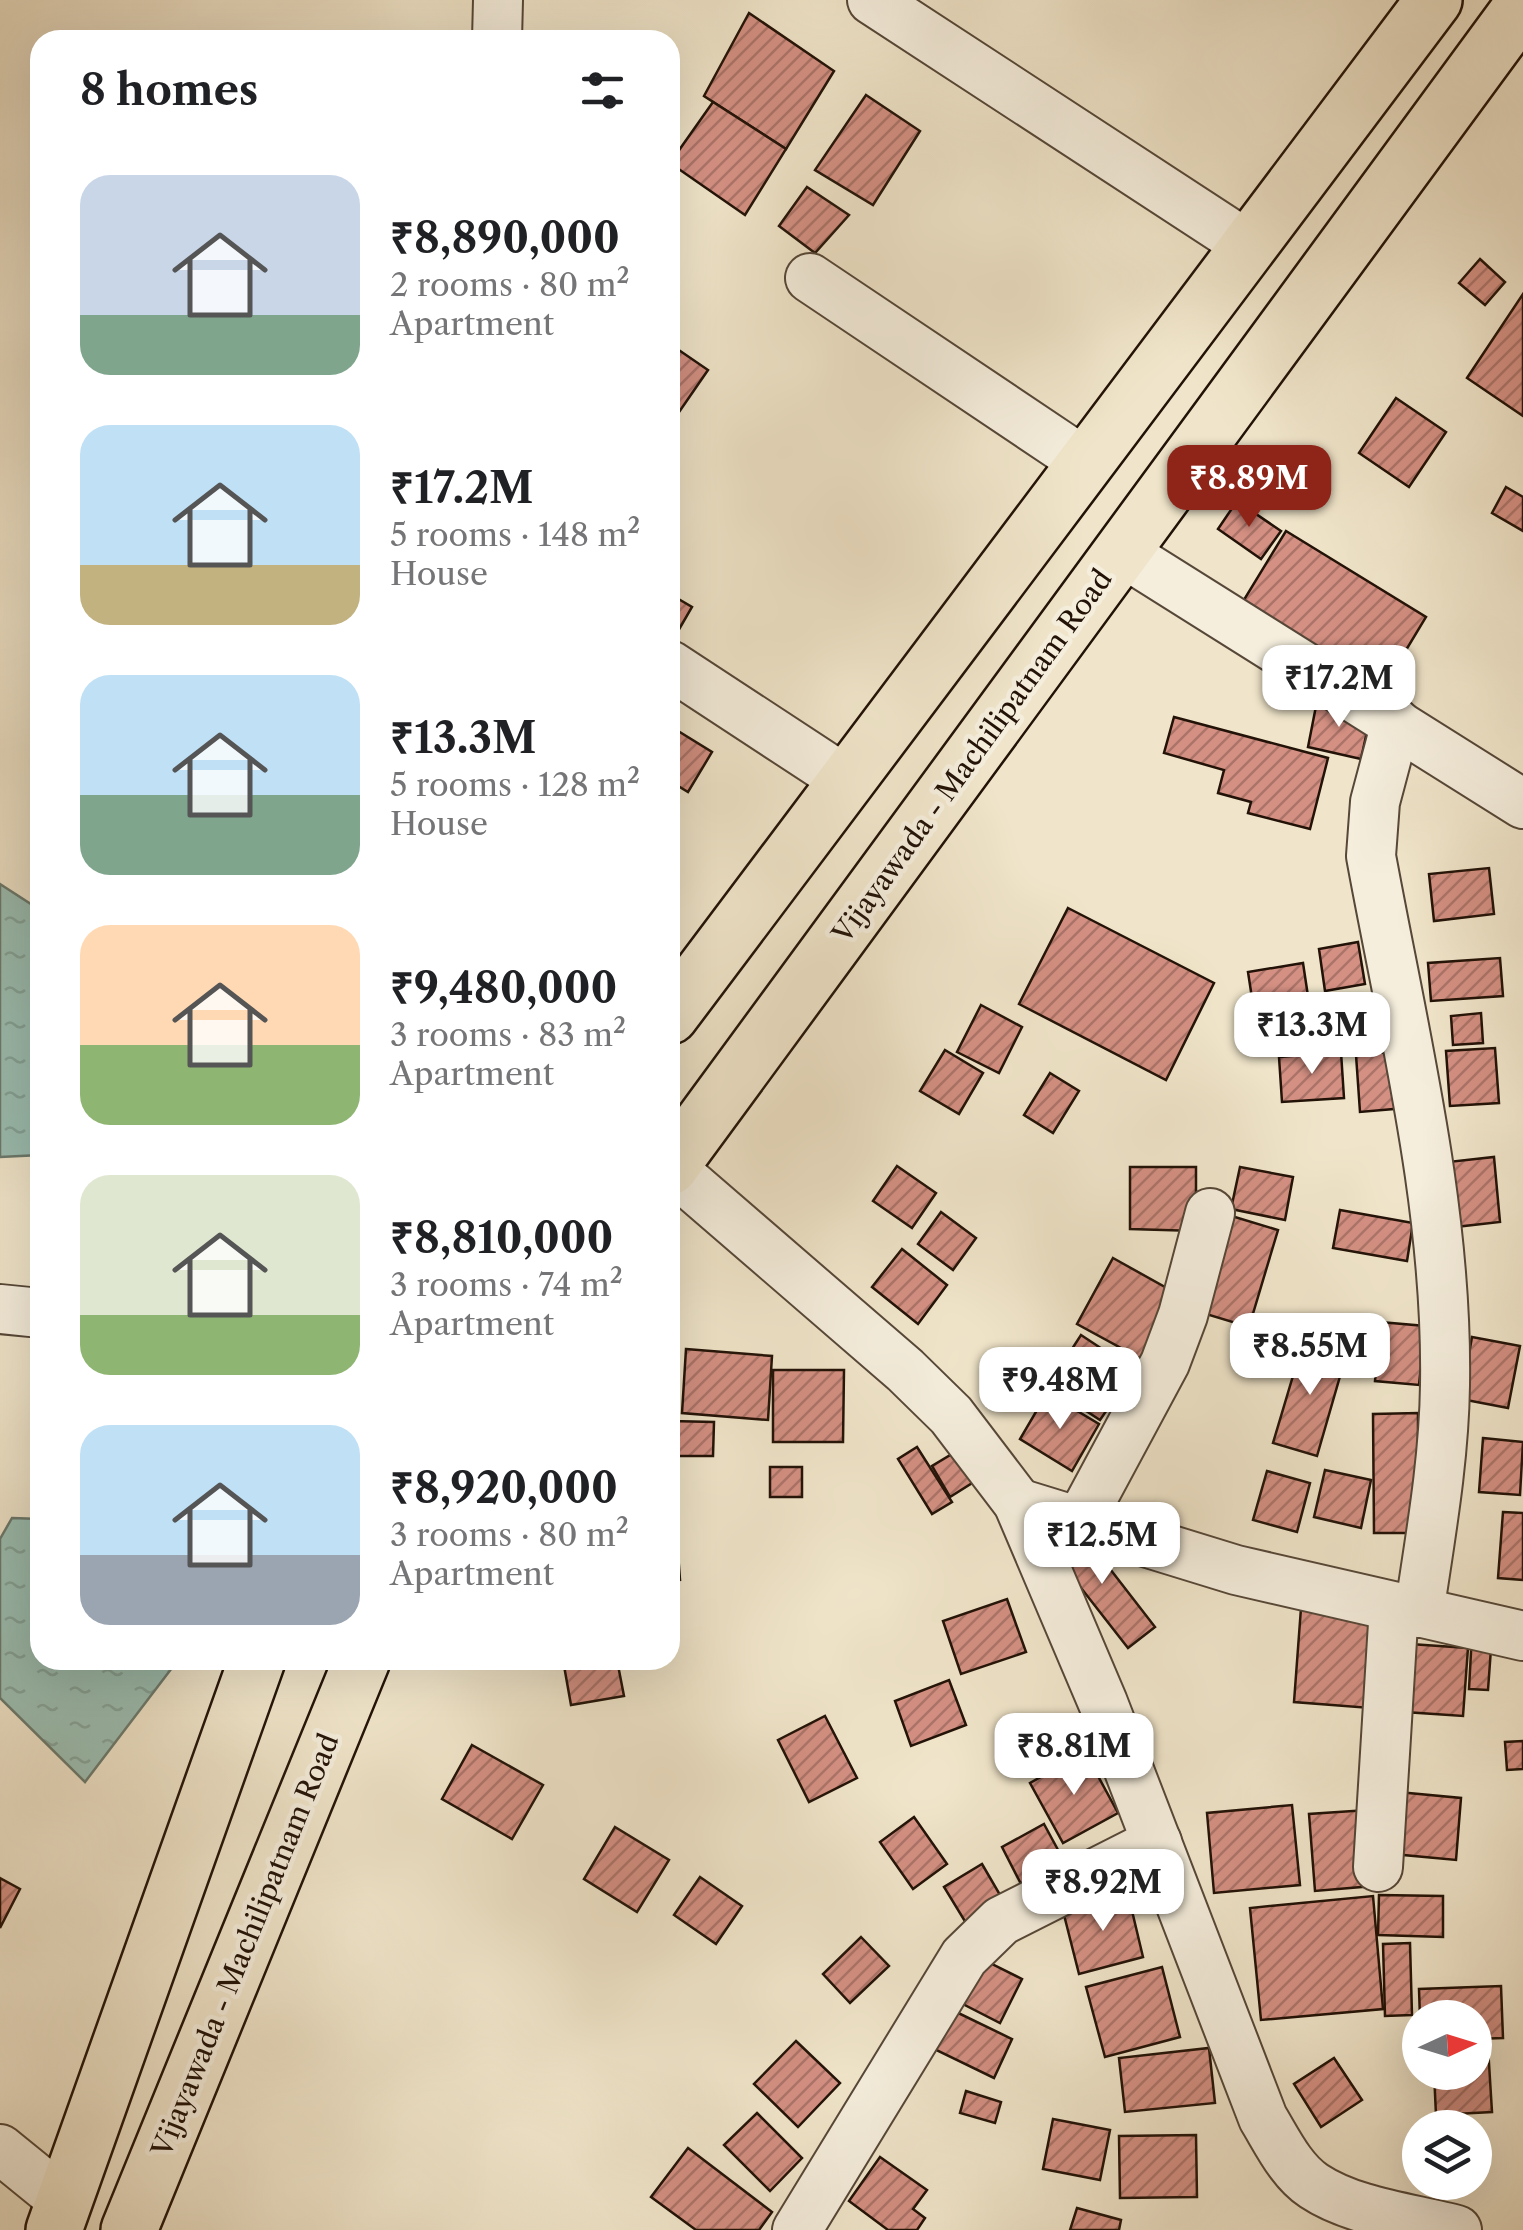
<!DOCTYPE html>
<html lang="en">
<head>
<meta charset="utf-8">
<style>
	body { margin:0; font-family:"Libre Caslon Text",serif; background:#f2f2f2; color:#202124; height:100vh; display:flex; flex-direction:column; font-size:38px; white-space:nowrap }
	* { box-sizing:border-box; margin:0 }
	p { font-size:32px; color:#757577 }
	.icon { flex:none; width:55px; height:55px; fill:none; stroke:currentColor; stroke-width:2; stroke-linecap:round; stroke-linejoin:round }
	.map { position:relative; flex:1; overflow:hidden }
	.side { position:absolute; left:30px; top:30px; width:650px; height:1640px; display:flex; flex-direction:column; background:#fff; border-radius:30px; box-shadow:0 10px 40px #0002 }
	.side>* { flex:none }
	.needle { width:65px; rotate:86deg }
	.tools { position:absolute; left:1402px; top:2000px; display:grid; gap:20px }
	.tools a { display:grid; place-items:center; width:90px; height:90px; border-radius:50%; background:#fff; box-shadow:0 10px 40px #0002; font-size:50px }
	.price { position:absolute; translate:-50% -85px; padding:0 22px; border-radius:20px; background:#fff; color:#222; font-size:32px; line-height:65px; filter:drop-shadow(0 2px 5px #0008) }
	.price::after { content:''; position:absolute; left:50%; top:60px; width:30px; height:22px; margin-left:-15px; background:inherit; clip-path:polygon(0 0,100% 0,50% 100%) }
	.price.active { background:#8f2418; color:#fff }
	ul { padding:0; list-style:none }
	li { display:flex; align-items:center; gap:30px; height:250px; padding:0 50px }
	li span { display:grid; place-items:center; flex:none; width:280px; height:200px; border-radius:30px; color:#555 }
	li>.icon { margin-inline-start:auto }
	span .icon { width:120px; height:120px; fill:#fffc; stroke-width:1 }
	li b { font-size:42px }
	h2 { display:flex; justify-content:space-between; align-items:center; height:120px; padding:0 50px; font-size:42px }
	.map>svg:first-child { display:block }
	.water { fill:url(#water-ripples); stroke:#6b7a6e; stroke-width:2.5 }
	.building { fill:url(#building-hatch); stroke:#221207; stroke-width:2.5 }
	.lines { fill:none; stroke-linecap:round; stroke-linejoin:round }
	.minor-casing { stroke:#564738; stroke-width:52 }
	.highway-casing { stroke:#221207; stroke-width:60 }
	.minor { stroke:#f5eedd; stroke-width:48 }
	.highway { stroke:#f0e5ca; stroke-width:55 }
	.labels { text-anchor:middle; stroke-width:9; stroke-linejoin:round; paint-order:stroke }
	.street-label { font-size:28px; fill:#221207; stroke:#f5eedd }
</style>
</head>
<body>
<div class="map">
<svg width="1523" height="2230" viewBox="0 0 1523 2230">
	<defs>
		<pattern id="water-ripples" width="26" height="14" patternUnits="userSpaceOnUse" patternTransform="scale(2.5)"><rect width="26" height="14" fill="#9bbfb3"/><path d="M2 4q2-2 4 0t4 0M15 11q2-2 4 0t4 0" fill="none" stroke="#85a398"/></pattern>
		<pattern id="building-hatch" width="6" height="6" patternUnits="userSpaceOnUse" patternTransform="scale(2.5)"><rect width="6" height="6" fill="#d49083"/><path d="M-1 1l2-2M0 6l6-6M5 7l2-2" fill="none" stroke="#ac7469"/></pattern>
	</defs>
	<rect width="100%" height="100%" fill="#f0e5ca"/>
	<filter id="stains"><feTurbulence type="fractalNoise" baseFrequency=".002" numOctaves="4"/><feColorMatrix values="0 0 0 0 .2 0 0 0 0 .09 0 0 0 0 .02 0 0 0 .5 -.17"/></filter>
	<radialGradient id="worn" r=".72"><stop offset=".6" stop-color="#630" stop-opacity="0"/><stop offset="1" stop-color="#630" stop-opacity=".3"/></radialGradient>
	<g class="water">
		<polygon points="0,884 40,910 40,1155 0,1157"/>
		<polygon points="12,1518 40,1519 40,1660 178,1660 85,1782 0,1698 0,1539"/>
	</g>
	<g class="building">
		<polygon points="749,13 834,71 786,149 704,96"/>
		<polygon points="866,95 920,131 873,205 815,170"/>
		<polygon points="713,102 786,149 745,215 670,163"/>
		<polygon points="807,187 849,215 815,253 779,226"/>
		<polygon points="1480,259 1505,282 1485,305 1459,283"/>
		<polygon points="1523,294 1523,416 1467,378"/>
		<polygon points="670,344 708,370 677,415 670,410"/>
		<polygon points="1396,398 1446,432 1409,487 1359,453"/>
		<polygon points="1506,487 1523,497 1523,531 1492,513"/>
		<polygon points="1237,501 1281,531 1261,559 1218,529"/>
		<polygon points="1286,531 1426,617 1382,690 1242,603"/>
		<polygon points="670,594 692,607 670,645"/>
		<polygon points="1317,701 1371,713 1361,759 1308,747"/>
		<polygon points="1174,717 1328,758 1310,829 1248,813 1251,802 1218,793 1224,770 1164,753"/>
		<polygon points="670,726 712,752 688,792 670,781"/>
		<polygon points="1489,868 1494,914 1434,921 1429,874"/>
		<polygon points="1068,908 1214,983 1166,1080 1019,1004"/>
		<polygon points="1358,942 1365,984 1325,991 1319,949"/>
		<polygon points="1500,958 1503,996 1431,1001 1428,963"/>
		<polygon points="1303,963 1314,1036 1259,1044 1248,972"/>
		<polygon points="981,1005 1022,1027 999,1073 957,1052"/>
		<polygon points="1481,1013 1483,1043 1453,1045 1451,1016"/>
		<polygon points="1495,1048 1499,1103 1450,1106 1446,1051"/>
		<polygon points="945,1050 983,1073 959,1114 920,1091"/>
		<polygon points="1400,1051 1405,1108 1360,1112 1356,1055"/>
		<polygon points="1341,1052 1344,1098 1282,1102 1279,1057"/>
		<polygon points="1050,1073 1079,1091 1053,1133 1024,1115"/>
		<polygon points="1494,1157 1500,1222 1455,1227 1448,1162"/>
		<polygon points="897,1166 936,1193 912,1228 873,1201"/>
		<polygon points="1130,1167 1196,1167 1196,1231 1130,1229"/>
		<polygon points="1240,1167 1293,1177 1285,1220 1231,1209"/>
		<polygon points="1340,1210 1413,1223 1407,1261 1333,1248"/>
		<polygon points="941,1212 976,1238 953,1270 918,1244"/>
		<polygon points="1225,1214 1278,1230 1249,1327 1196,1311"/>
		<polygon points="902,1249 947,1285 918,1324 872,1287"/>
		<polygon points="1113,1258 1181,1296 1145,1361 1077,1324"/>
		<polygon points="1380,1322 1425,1326 1419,1385 1375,1381"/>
		<polygon points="1081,1335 1134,1370 1100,1420 1048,1386"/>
		<polygon points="1472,1337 1520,1346 1508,1408 1461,1399"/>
		<polygon points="1304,1339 1347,1352 1317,1456 1273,1443"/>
		<polygon points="686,1349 772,1356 768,1420 682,1413"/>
		<polygon points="773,1370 844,1370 843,1442 773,1442"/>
		<polygon points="1047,1393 1099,1424 1072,1471 1020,1439"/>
		<polygon points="1418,1413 1418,1533 1374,1533 1373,1414"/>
		<polygon points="670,1421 714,1422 713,1456 670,1456"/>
		<polygon points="1483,1438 1523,1442 1520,1495 1479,1492"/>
		<polygon points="917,1447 952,1502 932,1514 898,1459"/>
		<polygon points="962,1448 980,1478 950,1497 932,1466"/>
		<rect x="770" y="1467" width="32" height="30"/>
		<polygon points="1325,1470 1371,1480 1361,1528 1314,1517"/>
		<polygon points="1267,1471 1310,1483 1297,1532 1253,1520"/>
		<polygon points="675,1512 680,1580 670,1581 670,1513"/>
		<polygon points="1503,1512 1523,1513 1523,1580 1498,1578"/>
		<polygon points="1076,1525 1155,1627 1128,1648 1049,1547"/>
		<polygon points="1007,1599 1026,1652 961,1674 943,1621"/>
		<polygon points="1301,1608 1377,1613 1370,1708 1294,1702"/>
		<polygon points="1472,1634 1492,1635 1488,1690 1469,1689"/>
		<polygon points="1410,1644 1468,1648 1463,1716 1405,1712"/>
		<polygon points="563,1660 617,1660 624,1696 571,1705"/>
		<polygon points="949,1680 966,1725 911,1746 895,1701"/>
		<polygon points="825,1716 857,1778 809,1802 778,1740"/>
		<polygon points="1523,1741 1523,1769 1507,1770 1505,1742"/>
		<polygon points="472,1745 543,1785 512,1839 442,1799"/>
		<polygon points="1085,1752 1118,1813 1063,1843 1030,1783"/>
		<polygon points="1398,1792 1461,1798 1456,1860 1393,1854"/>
		<polygon points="1292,1805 1300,1885 1214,1893 1207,1813"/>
		<polygon points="1367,1810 1373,1886 1315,1891 1309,1814"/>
		<polygon points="914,1817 947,1864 913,1889 880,1842"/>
		<polygon points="1044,1824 1064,1861 1021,1884 1002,1847"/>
		<polygon points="615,1827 669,1860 637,1912 584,1879"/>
		<polygon points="982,1864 1003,1900 966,1923 944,1887"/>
		<polygon points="700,1877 742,1906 716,1944 674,1915"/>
		<polygon points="0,1878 20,1889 0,1928"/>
		<polygon points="1128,1894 1143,1957 1079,1974 1063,1911"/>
		<polygon points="1379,1895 1443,1896 1443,1937 1378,1935"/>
		<polygon points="1373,1896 1383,2009 1261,2020 1250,1908"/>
		<polygon points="861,1937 889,1966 850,2003 823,1974"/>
		<polygon points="1410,1943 1412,2015 1385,2016 1383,1944"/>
		<polygon points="976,1956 1022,1979 1000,2023 955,2000"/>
		<polygon points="1162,1967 1180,2037 1105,2057 1086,1987"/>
		<polygon points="1501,1986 1503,2038 1475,2039 1475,2018 1420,2018 1419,1989"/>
		<polygon points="950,2009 1012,2039 994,2078 932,2048"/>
		<polygon points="796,2041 840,2083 798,2127 754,2084"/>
		<polygon points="1488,2047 1492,2112 1436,2115 1434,2072 1475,2072 1475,2048"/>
		<polygon points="1209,2048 1215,2103 1125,2112 1119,2058"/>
		<polygon points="1334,2058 1362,2100 1321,2127 1294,2084"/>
		<polygon points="966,2091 1001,2102 995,2123 960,2113"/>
		<polygon points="757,2113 802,2158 770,2191 724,2145"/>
		<polygon points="1053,2119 1110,2130 1100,2180 1043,2169"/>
		<polygon points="1196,2135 1197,2197 1120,2198 1119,2136"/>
		<polygon points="688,2148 772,2212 759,2230 696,2230 651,2197"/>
		<polygon points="880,2157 927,2190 913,2209 925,2218 917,2230 888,2230 849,2201"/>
		<polygon points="1077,2208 1121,2220 1119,2230 1070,2230"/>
	</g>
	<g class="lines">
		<defs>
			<g id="minor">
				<polyline points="872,0 1249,246"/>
				<polyline points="497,40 498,0"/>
				<polyline points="810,278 1086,463"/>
				<polyline points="1122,552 1523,804"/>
				<polyline points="670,665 847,781"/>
				<path d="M1396,723l-21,79 -4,54c32,174 77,352 74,529 -1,77 -15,153 -26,228"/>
				<path d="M670,1167l235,203 46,45 67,88 85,200 160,415c14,23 28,53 51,68 39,26 98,32 143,44"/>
				<polyline points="0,1309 40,1313"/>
				<polyline points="1018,1503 1236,1570 1523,1636"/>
				<polyline points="1079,1523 1165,1363 1183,1315 1210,1213"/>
				<polyline points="1378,1867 1394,1607"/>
				<polyline points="0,2149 64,2201"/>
				<polyline points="797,2230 964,1957 1001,1921 1157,1842"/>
			</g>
			<g id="highway">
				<polyline points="670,1016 1434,0"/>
				<polyline points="670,1167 1523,5"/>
				<polyline points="54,2230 257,1660"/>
				<polyline points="129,2230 362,1660"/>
			</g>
		</defs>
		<use href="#minor" class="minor-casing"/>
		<use href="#highway" class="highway-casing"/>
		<use href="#minor" class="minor"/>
		<use href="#highway" class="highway"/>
	</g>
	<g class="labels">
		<g class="street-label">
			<text transform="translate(972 756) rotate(-54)" y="10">Vijayawada - Machilipatnam Road</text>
			<text transform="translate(245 1945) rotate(-68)" y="10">Vijayawada - Machilipatnam Road</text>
		</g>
	</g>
	<rect width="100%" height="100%" filter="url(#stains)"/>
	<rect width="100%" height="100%" fill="url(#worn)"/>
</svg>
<div class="tools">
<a><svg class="needle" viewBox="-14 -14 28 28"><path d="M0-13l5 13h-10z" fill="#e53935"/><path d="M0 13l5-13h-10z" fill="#757577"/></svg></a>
<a><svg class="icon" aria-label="layers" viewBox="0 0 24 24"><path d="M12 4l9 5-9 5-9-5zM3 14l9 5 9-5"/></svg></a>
</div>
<b class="price active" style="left:1249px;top:530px">₹8.89M</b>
<b class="price" style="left:1339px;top:730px">₹17.2M</b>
<b class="price" style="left:1312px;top:1077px">₹13.3M</b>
<b class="price" style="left:1310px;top:1398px">₹8.55M</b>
<b class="price" style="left:1060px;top:1432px">₹9.48M</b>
<b class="price" style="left:1102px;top:1587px">₹12.5M</b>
<b class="price" style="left:1074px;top:1798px">₹8.81M</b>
<b class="price" style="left:1103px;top:1934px">₹8.92M</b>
<section class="side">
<h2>8 homes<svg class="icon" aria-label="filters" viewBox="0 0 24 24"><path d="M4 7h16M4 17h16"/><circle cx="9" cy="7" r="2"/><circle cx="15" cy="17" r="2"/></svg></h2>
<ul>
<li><span style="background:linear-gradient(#c9d6e8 70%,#7fa58c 0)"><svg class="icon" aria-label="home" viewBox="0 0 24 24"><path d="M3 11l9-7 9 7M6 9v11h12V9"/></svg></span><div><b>₹8,890,000</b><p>2 rooms · 80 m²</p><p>Apartment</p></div></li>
<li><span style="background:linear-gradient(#bfe0f5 70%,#c2b280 0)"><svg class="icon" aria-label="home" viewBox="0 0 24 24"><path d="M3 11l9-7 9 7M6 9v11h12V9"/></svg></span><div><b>₹17.2M</b><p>5 rooms · 148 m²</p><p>House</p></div></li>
<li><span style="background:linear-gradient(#bfe0f5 60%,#7fa58c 0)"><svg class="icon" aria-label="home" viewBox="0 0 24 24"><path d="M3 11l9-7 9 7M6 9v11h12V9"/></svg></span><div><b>₹13.3M</b><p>5 rooms · 128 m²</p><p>House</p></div></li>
<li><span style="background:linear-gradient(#ffd9b3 60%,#8fb573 0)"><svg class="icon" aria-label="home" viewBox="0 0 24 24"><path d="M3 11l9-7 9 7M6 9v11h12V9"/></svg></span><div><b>₹9,480,000</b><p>3 rooms · 83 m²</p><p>Apartment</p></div></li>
<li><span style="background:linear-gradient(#dfe7d0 70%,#8fb573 0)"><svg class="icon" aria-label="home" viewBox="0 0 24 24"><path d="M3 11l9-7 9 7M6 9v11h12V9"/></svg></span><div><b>₹8,810,000</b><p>3 rooms · 74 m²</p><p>Apartment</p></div></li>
<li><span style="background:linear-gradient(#bfe0f5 65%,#9aa5b1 0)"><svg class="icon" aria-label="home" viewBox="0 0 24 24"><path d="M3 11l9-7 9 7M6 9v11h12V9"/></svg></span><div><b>₹8,920,000</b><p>3 rooms · 80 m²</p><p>Apartment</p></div></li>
</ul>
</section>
</div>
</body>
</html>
